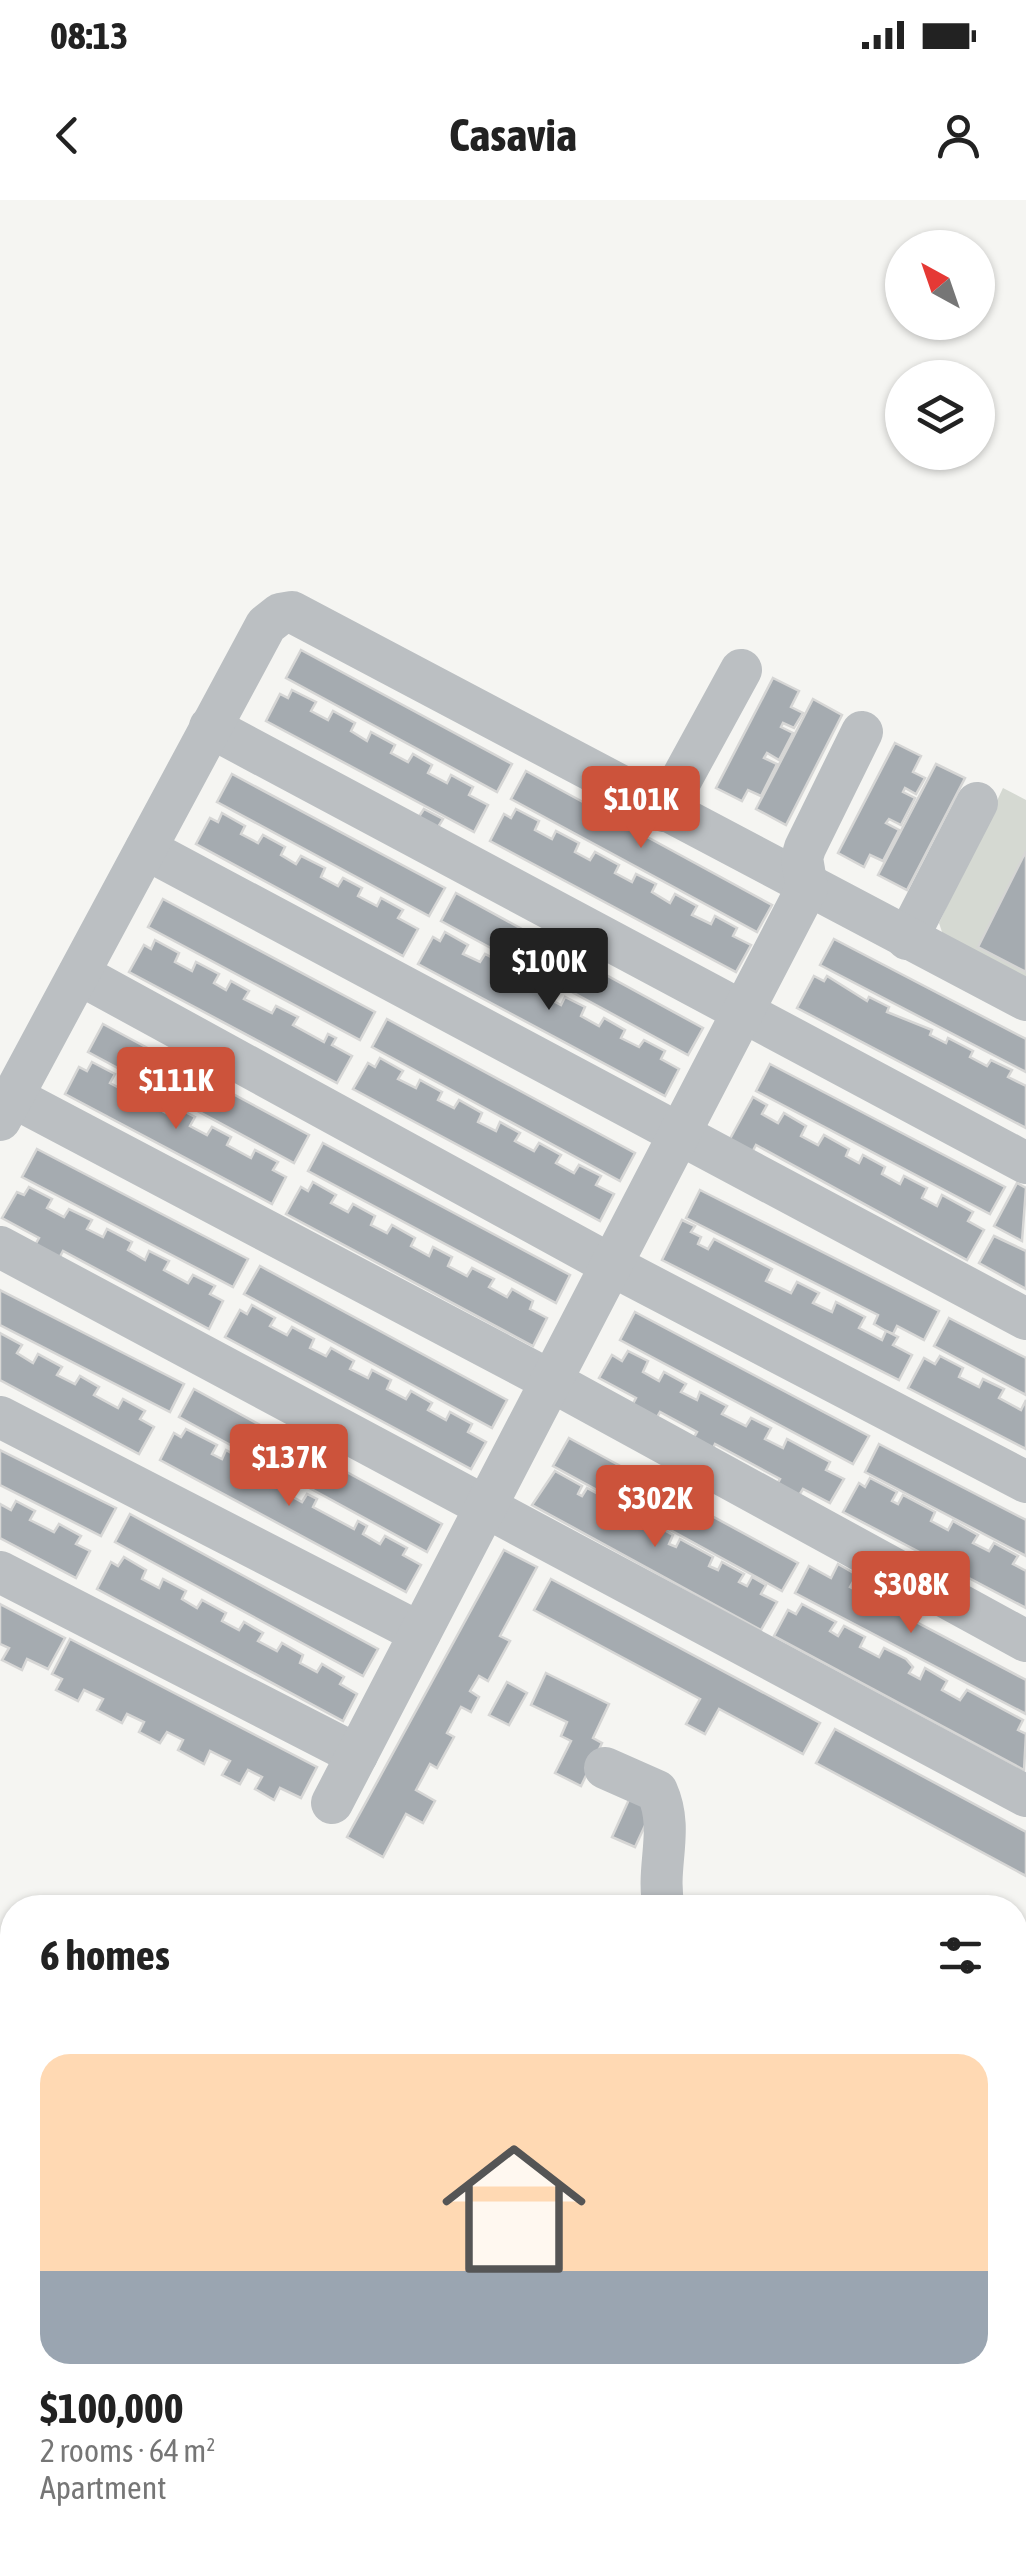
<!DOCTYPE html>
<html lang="en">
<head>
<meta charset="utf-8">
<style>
	body { margin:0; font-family:"Asap Condensed",sans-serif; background:#f2f2f2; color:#222; height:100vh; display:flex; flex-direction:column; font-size:38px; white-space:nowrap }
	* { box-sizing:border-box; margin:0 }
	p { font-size:32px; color:#767676 }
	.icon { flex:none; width:55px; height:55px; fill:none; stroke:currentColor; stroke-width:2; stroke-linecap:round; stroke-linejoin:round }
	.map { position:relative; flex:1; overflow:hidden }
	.side { position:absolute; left:0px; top:1695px; width:1028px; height:672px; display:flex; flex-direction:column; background:#fff; border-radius:40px 40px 0 0; box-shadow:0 2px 8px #0004 }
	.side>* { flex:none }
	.needle { width:65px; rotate:320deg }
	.buttons { position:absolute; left:885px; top:30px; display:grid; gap:20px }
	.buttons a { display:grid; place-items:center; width:110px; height:110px; border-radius:50%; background:#fff; box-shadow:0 2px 8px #0004; font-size:50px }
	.price { position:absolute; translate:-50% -85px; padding:0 22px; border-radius:10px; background:#cc533b; color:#fff; font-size:32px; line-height:65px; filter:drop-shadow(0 2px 5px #0008) }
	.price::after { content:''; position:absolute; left:50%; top:60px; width:30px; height:22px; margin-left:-15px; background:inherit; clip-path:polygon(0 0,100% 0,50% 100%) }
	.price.active { background:#222; color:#fff }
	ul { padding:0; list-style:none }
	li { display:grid; align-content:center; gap:20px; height:530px; padding:0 40px }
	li+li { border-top:2px solid #e0e0e0 }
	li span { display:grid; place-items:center; height:310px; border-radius:30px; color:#555 }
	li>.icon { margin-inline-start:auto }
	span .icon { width:180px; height:180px; fill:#fffc; stroke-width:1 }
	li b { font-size:42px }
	h2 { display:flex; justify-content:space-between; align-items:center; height:120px; padding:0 40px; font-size:42px }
	.status { display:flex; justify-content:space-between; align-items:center; height:70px; padding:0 50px; background:#fff; direction:ltr }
	.status svg { height:28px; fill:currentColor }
	header { display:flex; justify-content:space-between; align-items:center; height:130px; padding:0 40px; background:#fff; font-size:45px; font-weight:700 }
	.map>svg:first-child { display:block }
	.green { fill:#d5d9d2 }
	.building { fill:#a5abb0; stroke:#d6d6d5; stroke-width:2.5 }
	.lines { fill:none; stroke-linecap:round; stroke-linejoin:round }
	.lane { stroke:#bbbfc2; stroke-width:22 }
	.street { stroke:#bbbfc2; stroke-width:42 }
</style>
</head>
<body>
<div class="status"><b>08:13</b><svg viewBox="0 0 49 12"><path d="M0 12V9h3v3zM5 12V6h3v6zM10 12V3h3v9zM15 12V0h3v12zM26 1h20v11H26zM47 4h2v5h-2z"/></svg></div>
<header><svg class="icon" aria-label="back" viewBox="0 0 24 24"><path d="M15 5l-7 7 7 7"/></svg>Casavia<svg class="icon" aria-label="person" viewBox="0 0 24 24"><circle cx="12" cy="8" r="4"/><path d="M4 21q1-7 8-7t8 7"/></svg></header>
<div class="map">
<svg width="1026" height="2366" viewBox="0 0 1026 2366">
	<rect width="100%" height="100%" fill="#f5f5f2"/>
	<polygon class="green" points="1003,588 1026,600 1026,782 943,735 939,723"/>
	<g class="building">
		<polygon points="301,450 512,564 497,592 286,478"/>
		<polygon points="773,478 799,491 791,507 803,513 794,528 783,523 781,527 793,533 779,560 767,553 764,558 777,564 761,596 748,590 742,601 716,588"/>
		<polygon points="292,490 316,502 311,511 328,520 333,511 355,523 351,531 367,541 371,532 395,545 391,553 408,562 413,554 432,565 428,573 447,583 451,575 473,587 469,595 488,605 474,632 266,521 280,494 288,498"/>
		<polygon points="813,499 842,515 786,625 756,609"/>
		<polygon points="895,543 921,556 913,572 925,578 916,594 905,588 903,592 915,598 901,625 889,619 886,623 899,630 883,661 870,655 864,667 838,653"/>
		<polygon points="936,564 965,578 907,690 878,675"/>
		<polygon points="526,571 772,705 757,732 511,599"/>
		<polygon points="232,574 445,688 429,716 217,602"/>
		<polygon points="424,609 443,619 435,632 416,621"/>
		<polygon points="516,609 539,621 535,630 552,639 556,631 579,643 575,652 590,660 595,652 619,665 615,673 632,682 636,674 656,684 652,692 670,703 675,694 697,706 692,715 711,724 715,716 737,728 733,736 751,745 736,772 490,641 504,614 511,618"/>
		<polygon points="222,613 245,626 241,634 258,643 263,635 285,647 281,655 296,664 301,656 325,668 321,677 338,686 343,678 362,688 358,696 377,706 381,698 403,710 398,718 418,729 403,756 196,644 210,618 218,622"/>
		<polygon points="1026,651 1026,772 978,747"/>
		<polygon points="456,693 703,828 688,855 441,721"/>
		<polygon points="163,699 375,812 360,840 148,727"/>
		<polygon points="445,732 468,745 463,754 480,762 485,754 508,766 503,775 519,783 523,775 548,787 544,796 561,805 565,797 585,807 581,816 599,826 604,818 625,830 621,838 639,847 644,840 665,851 661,859 679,869 665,896 418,764 433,737 440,741"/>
		<polygon points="834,739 1026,839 1026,872 820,765"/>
		<polygon points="155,740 179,753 175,762 192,771 196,762 219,774 214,783 226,790 231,781 249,791 244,799 272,813 276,806 298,817 293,825 324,842 328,834 336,838 332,845 352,856 337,883 129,772 144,745 151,749"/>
		<polygon points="814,776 824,781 827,776 867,801 869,797 889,807 887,812 932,830 930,835 946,843 948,838 973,851 970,857 987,866 991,860 1012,870 1008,877 1026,886 1026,928 797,808"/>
		<polygon points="387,819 635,953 620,981 372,847"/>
		<polygon points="103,824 309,935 294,963 88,852"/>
		<polygon points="380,858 403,871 398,879 416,888 420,880 442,892 438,900 454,908 459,900 482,913 478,922 496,931 500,922 520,933 515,941 534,951 539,943 561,955 556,963 574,973 579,965 601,976 596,985 614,994 600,1021 353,889 368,863 375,867"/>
		<polygon points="92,862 115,874 110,883 127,892 132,884 155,896 150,904 166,913 170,904 195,917 190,926 207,935 212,927 231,937 227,945 251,958 255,950 278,962 273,970 286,977 272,1004 65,894 79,867 87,871"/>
		<polygon points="770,864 1005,987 990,1014 756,891"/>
		<polygon points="753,897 767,905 762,914 778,923 784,913 806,926 801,936 818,945 824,935 849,949 846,956 859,963 863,955 885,967 882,974 900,984 904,976 927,988 922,998 937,1006 942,995 973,1012 968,1021 984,1030 967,1060 756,945 748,960 725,948"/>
		<polygon points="323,943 570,1075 556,1103 308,971"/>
		<polygon points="37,949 248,1059 233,1087 22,977"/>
		<polygon points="313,982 336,995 331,1003 348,1012 353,1004 375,1016 371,1025 387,1033 392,1025 415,1038 411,1046 429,1056 433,1047 452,1057 448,1066 467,1076 472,1068 494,1079 489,1087 507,1097 512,1089 533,1101 530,1109 547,1118 533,1146 286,1014 301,987 308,991"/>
		<polygon points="1017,983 1026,988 1022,1041 994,1026"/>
		<polygon points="29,987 52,999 47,1008 64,1017 69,1009 92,1020 87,1029 103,1037 107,1029 132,1042 128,1050 145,1060 149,1051 169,1061 164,1070 188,1083 193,1075 215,1086 210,1094 223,1101 209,1129 63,1051 54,1068 30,1054 39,1038 2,1018 17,992 24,995"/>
		<polygon points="700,990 939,1111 924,1140 897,1126 893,1134 886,1131 874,1124 878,1115 686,1018"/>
		<polygon points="682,1020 695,1026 691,1032 701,1037 698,1044 708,1049 714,1039 772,1069 766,1081 791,1093 797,1082 819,1093 813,1103 832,1112 836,1102 865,1117 859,1128 882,1140 886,1131 898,1137 893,1145 912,1155 899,1180 662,1060"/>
		<polygon points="994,1036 1026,1051 1026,1089 979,1063"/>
		<polygon points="260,1066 507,1200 492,1228 244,1094"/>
		<polygon points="0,1090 184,1184 170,1212 0,1125"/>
		<polygon points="252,1105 275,1118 270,1126 287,1135 292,1127 314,1139 310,1148 326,1156 331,1148 354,1161 350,1169 368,1178 372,1170 391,1180 387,1189 406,1199 411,1191 432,1203 428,1210 446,1220 450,1212 472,1224 468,1232 486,1242 471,1269 225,1137 240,1110 247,1114"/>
		<polygon points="635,1112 869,1236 853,1264 620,1140"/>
		<polygon points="949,1118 1026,1158 1026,1195 934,1146"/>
		<polygon points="0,1133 22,1145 17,1153 33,1163 38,1154 62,1167 57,1175 75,1184 80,1176 99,1187 94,1195 118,1208 123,1199 145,1211 140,1219 154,1227 139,1254 0,1180"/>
		<polygon points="628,1151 648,1161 643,1172 659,1181 664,1172 686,1184 681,1192 697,1200 700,1192 727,1206 722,1214 746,1226 751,1218 771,1228 765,1239 783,1248 787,1239 830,1262 826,1270 844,1279 830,1303 803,1289 795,1302 773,1291 780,1279 715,1244 710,1255 690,1244 697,1232 660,1212 652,1226 628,1213 636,1198 599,1178 612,1155 622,1161"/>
		<polygon points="940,1156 963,1168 959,1177 979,1187 983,1179 1004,1189 999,1198 1021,1210 1026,1200 1026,1249 908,1188 924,1158 935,1164"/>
		<polygon points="194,1189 442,1324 427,1352 179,1217"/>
		<polygon points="186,1229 217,1245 212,1254 222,1259 226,1250 238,1257 234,1265 260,1279 265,1271 289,1284 284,1292 302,1302 307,1294 317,1299 313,1307 354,1329 358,1321 367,1326 363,1334 380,1344 385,1336 407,1348 403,1355 421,1365 406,1392 160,1260 174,1233 181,1237"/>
		<polygon points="569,1238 798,1363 782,1391 553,1266"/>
		<polygon points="879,1244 1026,1320 1026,1356 865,1272"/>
		<polygon points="0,1250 116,1308 101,1336 0,1285"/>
		<polygon points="555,1271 582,1286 578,1294 582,1296 587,1288 622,1307 617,1316 636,1326 641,1317 673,1335 669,1344 676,1347 680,1339 713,1357 709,1366 718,1370 722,1362 744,1374 739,1382 747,1386 752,1377 766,1385 761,1394 777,1402 761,1430 532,1305"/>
		<polygon points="870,1278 897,1292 892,1301 898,1304 903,1295 935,1312 931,1321 948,1330 953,1321 978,1335 973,1343 989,1351 994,1343 1018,1356 1013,1364 1026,1371 1026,1408 843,1312 859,1283 865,1287"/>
		<polygon points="16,1301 35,1311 30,1320 54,1332 59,1324 81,1336 76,1344 90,1351 76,1378 0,1338 0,1304 11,1310"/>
		<polygon points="130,1314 378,1449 363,1476 115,1342"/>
		<polygon points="504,1350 537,1367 500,1436 510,1441 488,1481 479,1476 470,1491 479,1497 471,1512 461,1507 447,1533 454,1537 437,1568 430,1564 416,1590 435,1601 423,1623 406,1614 383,1657 347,1637"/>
		<polygon points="124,1357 146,1370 142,1379 159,1388 163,1379 186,1391 182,1399 197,1408 202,1400 226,1413 222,1421 239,1430 244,1422 263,1433 258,1441 277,1451 282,1443 303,1455 300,1463 317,1472 322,1464 344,1477 340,1484 357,1494 343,1521 97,1389 111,1362 118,1366"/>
		<polygon points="838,1364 857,1375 850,1387 1026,1480 1026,1514 795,1393 809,1366 831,1378"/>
		<polygon points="551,1379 820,1523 803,1554 719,1509 705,1534 686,1524 700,1499 534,1410"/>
		<polygon points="0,1404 65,1438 48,1469 27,1459 22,1470 2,1460 9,1448 0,1444"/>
		<polygon points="802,1404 836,1422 830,1431 838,1436 844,1426 865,1437 860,1447 879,1457 884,1448 906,1459 913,1467 909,1473 920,1479 925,1468 947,1481 942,1490 960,1500 967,1490 1023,1520 1018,1530 1026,1534 1024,1570 774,1436 788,1410 796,1414"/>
		<polygon points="70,1439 317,1567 301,1598 280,1588 274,1600 255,1589 262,1577 248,1570 240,1584 222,1575 230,1561 210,1551 204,1564 178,1550 183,1540 167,1532 160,1543 139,1532 144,1522 127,1514 122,1523 97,1510 103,1499 84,1490 78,1501 56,1490 62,1479 52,1474"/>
		<polygon points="546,1473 609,1504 593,1538 602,1543 581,1586 555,1573 571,1541 561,1536 567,1522 531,1505"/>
		<polygon points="507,1482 527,1493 509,1525 489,1515"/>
		<polygon points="835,1529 1026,1632 1026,1676 816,1563"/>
		<polygon points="632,1593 655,1604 635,1647 612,1637"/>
		<polygon points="909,2355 921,2355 940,2366 903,2366"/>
	</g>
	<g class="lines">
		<polyline class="lane" points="866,2366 877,2355"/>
		<g class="street">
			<polyline points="210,527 1026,963"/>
			<polyline points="664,611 741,470"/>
			<polyline points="146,649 1026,1119"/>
			<polyline points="907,739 977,603"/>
			<polyline points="79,774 611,1065 1026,1282"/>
			<polyline points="13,897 551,1181 1026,1441"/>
			<polyline points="0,920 266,425 280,414 292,412 1026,800"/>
			<polyline points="0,1047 1026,1596"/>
			<polyline points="0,1217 420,1433"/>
			<polyline points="0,1372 357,1555"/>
			<path d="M605,1568l52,23c18,40 -2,76 7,117"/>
			<polyline points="332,1603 807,688 802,658 805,648 862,532"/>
			<polyline points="1015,1922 1026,1927"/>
		</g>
	</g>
</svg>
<div class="buttons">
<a><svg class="needle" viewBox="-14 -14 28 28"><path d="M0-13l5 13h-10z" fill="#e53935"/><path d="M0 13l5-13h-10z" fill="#767676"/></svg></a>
<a><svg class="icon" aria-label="layers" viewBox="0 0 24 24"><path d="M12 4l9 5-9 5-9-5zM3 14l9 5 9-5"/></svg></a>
</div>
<b class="price" style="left:641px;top:651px">$101K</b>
<b class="price active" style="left:549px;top:813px">$100K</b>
<b class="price" style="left:176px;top:932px">$111K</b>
<b class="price" style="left:289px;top:1309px">$137K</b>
<b class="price" style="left:655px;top:1350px">$302K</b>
<b class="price" style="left:911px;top:1436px">$308K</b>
<section class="side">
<h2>6 homes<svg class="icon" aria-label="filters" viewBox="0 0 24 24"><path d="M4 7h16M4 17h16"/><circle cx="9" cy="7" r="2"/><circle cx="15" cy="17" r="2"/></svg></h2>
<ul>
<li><span style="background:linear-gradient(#ffd9b3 70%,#9aa5b1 0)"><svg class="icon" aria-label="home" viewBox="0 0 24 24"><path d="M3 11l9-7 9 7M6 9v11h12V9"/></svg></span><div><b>$100,000</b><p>2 rooms · 64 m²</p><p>Apartment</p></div></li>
</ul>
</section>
</div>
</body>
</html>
